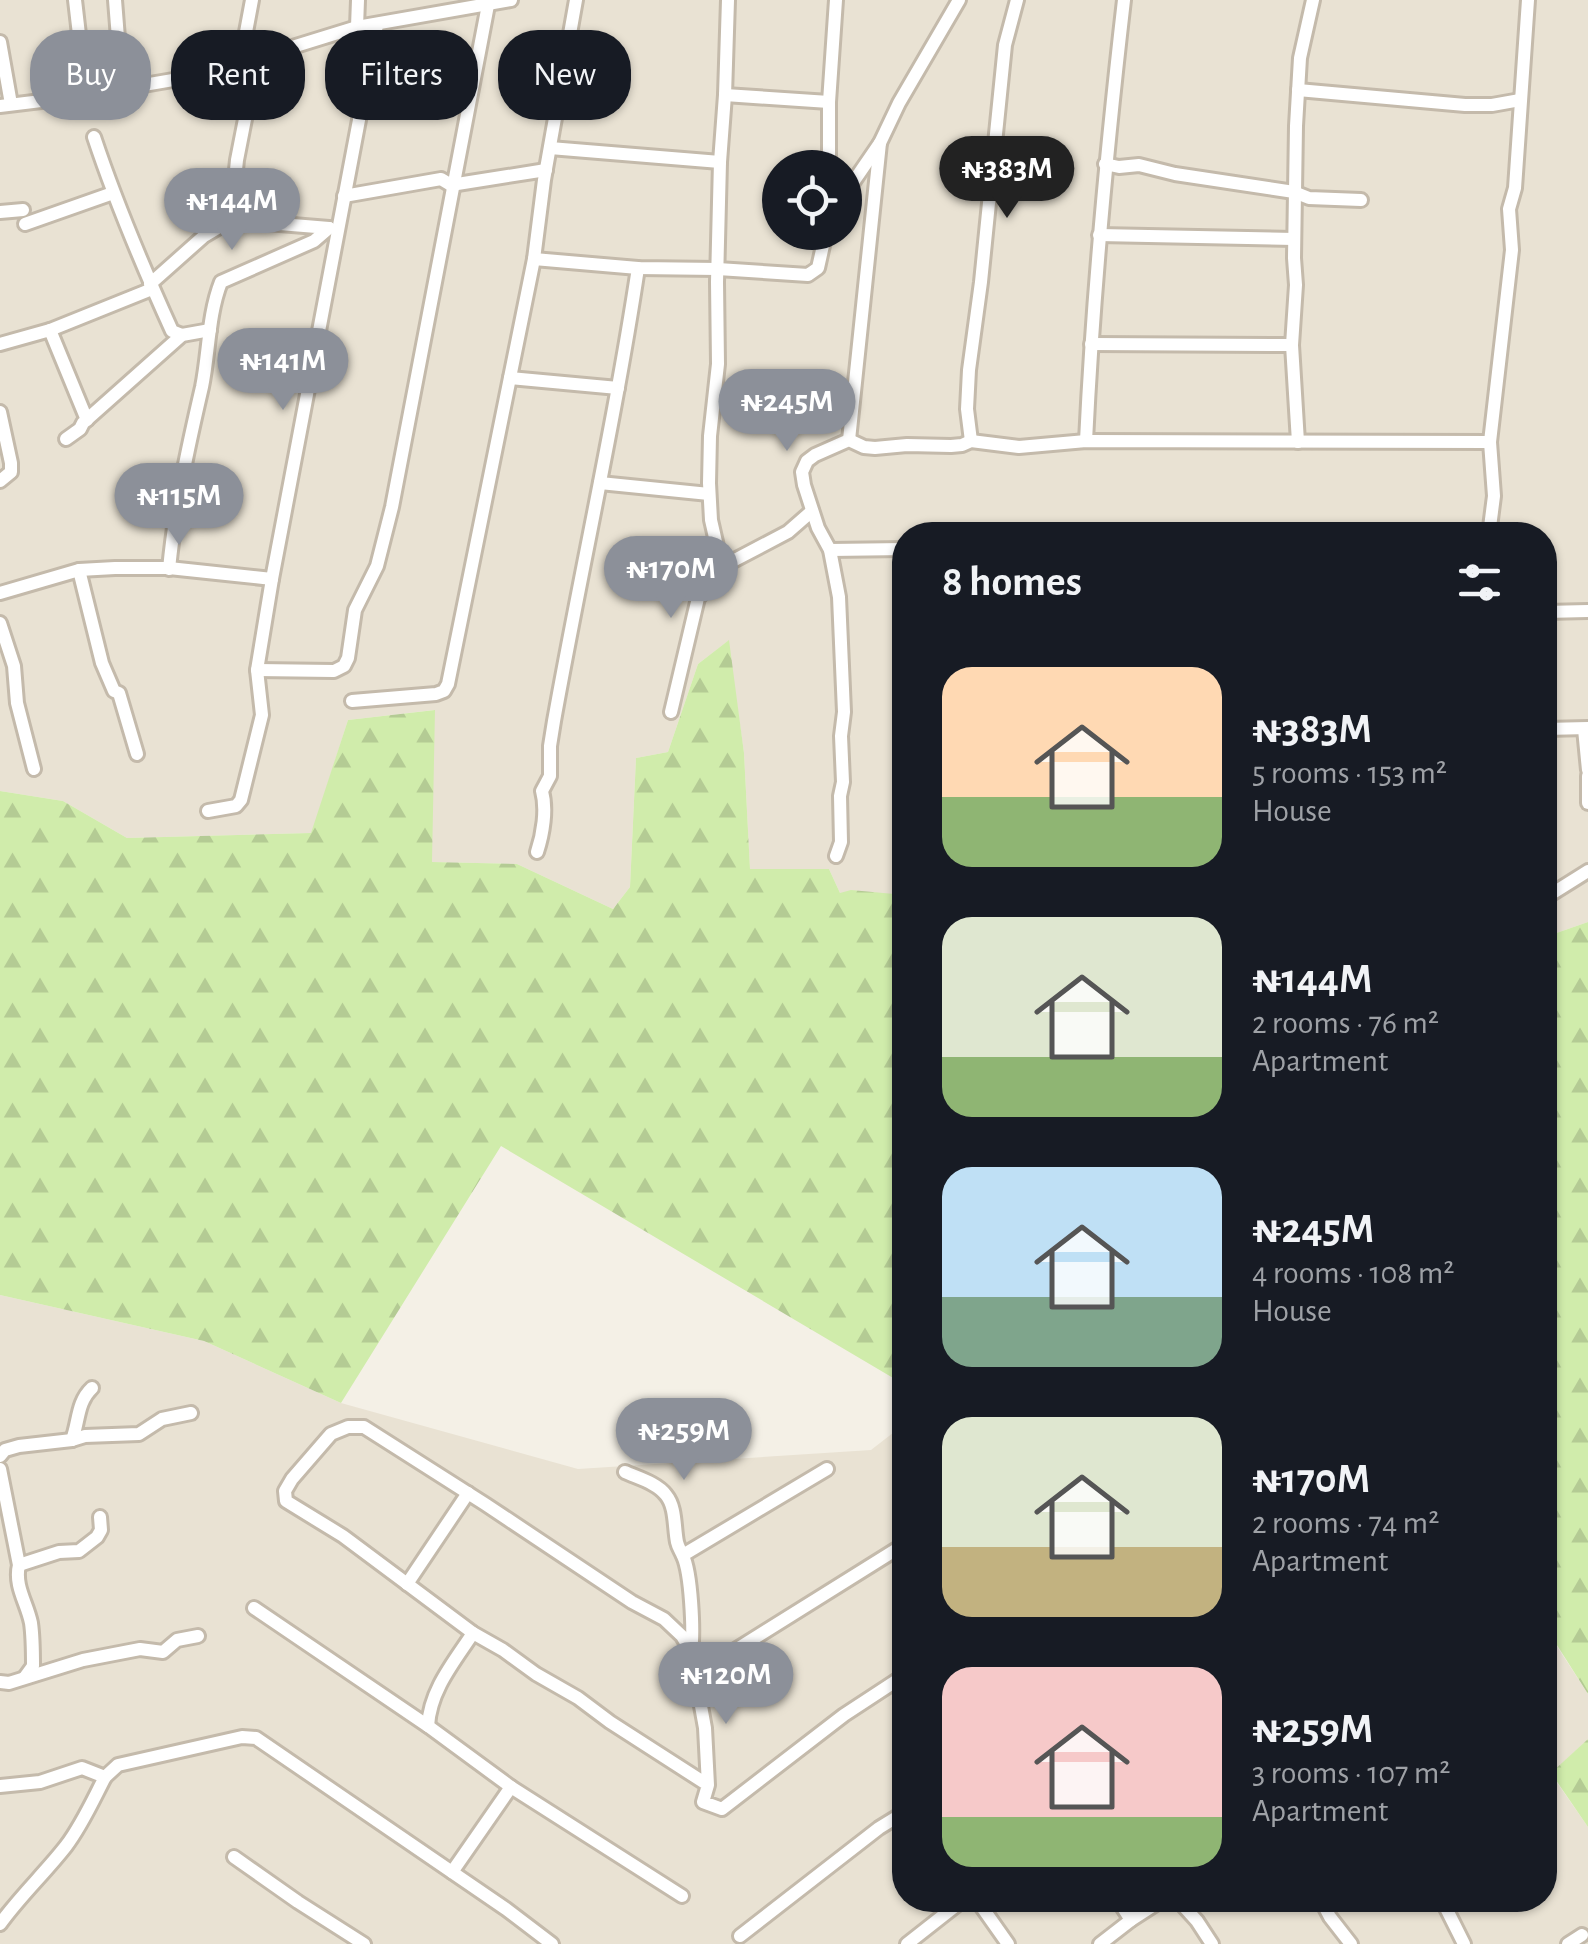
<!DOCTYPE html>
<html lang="en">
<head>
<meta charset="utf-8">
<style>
	body { margin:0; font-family:"Alegreya Sans",sans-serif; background:#20242c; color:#f1f3f6; height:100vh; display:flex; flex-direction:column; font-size:38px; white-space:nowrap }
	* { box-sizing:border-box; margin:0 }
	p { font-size:32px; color:#9ea1a6 }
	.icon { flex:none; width:55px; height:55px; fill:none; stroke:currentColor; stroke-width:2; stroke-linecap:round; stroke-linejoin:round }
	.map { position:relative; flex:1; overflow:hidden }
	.sheet { position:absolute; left:892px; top:522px; width:665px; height:1390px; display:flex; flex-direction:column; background:#171b24; border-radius:40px; box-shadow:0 2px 8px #0004 }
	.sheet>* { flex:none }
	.guide { position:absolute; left:30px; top:30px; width:712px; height:90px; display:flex; gap:20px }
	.buttons { position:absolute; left:762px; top:150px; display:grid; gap:20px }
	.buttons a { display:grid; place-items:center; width:100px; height:100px; border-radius:50%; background:#171b24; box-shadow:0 2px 8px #0004; font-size:50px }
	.price { position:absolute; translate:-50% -85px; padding:0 22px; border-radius:35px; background:#8c9099; color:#fff; font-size:32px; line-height:65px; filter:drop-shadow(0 2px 5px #0008) }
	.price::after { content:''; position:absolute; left:50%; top:60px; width:30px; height:22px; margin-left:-15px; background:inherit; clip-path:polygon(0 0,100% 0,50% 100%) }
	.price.current { background:#222; color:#fff }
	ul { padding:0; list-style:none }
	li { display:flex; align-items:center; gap:30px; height:250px; padding:0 50px }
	li span { display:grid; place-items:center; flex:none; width:280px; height:200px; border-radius:30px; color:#555 }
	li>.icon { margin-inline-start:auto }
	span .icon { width:120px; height:120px; fill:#fffc; stroke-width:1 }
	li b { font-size:42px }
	h2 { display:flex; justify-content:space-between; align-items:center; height:120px; padding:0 50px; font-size:42px }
	.chip { padding:0 35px; border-radius:40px; background:#171b24; box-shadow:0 2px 8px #0004; font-size:35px; line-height:90px }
	.chip.current { background:#8c9099; color:#fff }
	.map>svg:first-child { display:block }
	.residential { fill:#e9e2d3; fill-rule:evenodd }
	.forest { fill:url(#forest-firs) }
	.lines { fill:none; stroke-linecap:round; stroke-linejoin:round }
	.minor-casing { stroke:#c4baab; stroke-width:18 }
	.minor { stroke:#fff; stroke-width:12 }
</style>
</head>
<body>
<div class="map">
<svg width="1588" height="1944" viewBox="0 0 1588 1944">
	<defs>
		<pattern id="forest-firs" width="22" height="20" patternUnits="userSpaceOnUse" patternTransform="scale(2.5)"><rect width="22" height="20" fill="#d0ecab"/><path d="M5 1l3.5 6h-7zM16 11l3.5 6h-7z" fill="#b4cb94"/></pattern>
	</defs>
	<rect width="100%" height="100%" fill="#f4f0e6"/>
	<g class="residential">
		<path d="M0,0h1588v922l-43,15v-402h-640v361l-65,-3 -11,-24 -79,1 -6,-117 -16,-112 -30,23 -30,88 -32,6 -6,129 -17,22 -96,-45 -86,-2 3,-152 -86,10 -36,113 -185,5 -64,-37 -63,-10zM780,168h65v64h-65z"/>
		<polygon points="0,1295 204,1341 341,1403 578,1469 871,1450 898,1429 905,1430 905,1900 1545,1900 1545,1632 1547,1631 1588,1694 1588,1739 1551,1774 1588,1827 1588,1944 0,1944"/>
	</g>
	<g class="forest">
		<polygon points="729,640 744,753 750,869 829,869 840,893 851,890 905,895 905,1385 501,1146 341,1403 204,1341 0,1295 0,791 63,801 127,838 311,833 348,720 435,710 432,862 517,864 613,909 630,887 636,758 668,752 698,664"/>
		<polygon points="1588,922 1588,1694 1548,1631 1545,1632 1545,937"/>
		<polygon points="1588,1739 1588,1827 1551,1773"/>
	</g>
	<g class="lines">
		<defs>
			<g id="minor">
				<polyline points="75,0 86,95"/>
				<polyline points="115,0 122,89"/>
				<polyline points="728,0 725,95 720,162 717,282 718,364 710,436 709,483 711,520 719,555 729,563"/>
				<polyline points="357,27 358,0"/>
				<polyline points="0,42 11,104"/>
				<polyline points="1298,90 1465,105 1492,105 1520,100"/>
				<polyline points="725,95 829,102"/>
				<polyline points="0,106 74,97 202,75 357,27 511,0"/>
				<path d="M94,137c22,66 49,130 78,194l10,4"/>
				<polyline points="550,148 720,162"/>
				<polyline points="1105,164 1119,167 1139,165 1175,174 1294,192 1309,198 1361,200"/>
				<polyline points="829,168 829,102 836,0"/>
				<polyline points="845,194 880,143 899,103 959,0"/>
				<polyline points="344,196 441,179 451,185 546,170"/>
				<polyline points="0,212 23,210"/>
				<polyline points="231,220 237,160 257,58 245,53 243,48 252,0"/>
				<polyline points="25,224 113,193"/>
				<polyline points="1099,235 1294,239"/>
				<polyline points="534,259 638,268 718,269 808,275 818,268 826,232"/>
				<polyline points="150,284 204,236 231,220 329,228"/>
				<polyline points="50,330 87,420"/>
				<polyline points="0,344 50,330 152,289"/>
				<polyline points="1091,344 1292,345"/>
				<polyline points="510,378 618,388"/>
				<polyline points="0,412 11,463 11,472 0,481"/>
				<polyline points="66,439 80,429 83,423 182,335 210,330"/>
				<polyline points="849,440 880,143"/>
				<polyline points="971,441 967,409 969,370 981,282 1005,45 1017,0"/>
				<path d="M1086,441c7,-147 21,-294 38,-441"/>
				<polyline points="1298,442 1292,345 1296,285 1294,258 1296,126 1300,58 1313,0"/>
				<polyline points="600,483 709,494"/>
				<polyline points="1489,535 1494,496 1490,442 1512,250 1509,209 1515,188 1528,0"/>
				<polyline points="830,550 905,549"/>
				<path d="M169,569c6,-62 19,-122 33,-182 7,-34 6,-72 19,-105l93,-41 15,-13"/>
				<polyline points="79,570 102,663 114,691 119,693 137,754"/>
				<polyline points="0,593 79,570 115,568 169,568 272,579"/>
				<polyline points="1545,612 1588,611"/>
				<polyline points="0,623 14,666 17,703 34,769"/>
				<polyline points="257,670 334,671 344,666 348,658 355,610 377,566 392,507 488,5"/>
				<polyline points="352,701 436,694 444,691 448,684 534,259 544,180 576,0"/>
				<polyline points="671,712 698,598 729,563 788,532 812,511"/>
				<polyline points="1545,729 1588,728"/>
				<polyline points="1584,729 1588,770"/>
				<polyline points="1588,776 1588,803"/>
				<polyline points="208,811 236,806 241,800 262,715 257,670 272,579 377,25"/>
				<path d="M537,852c6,-18 10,-43 5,-61l8,-15v-30l4,-25c27,-151 61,-301 84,-453"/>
				<polyline points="836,856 841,842 840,796 843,782 841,736 844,712 839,597 830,550 818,528 804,485 802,472 807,461 815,455 849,440 864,447 875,448 907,445 951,446 962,445 971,441 1019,447 1086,441 1490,442"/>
				<polyline points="1545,898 1588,871"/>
				<path d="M72,1440c7,-19 5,-38 20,-52"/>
				<polyline points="0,1456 5,1450 19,1446 72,1440 85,1436 139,1434 162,1419 191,1413"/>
				<path d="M0,1469l19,96c-5,21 8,38 12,58 2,14 2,29 2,43l-8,11"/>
				<path d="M625,1472c13,6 32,11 41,23 10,12 8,32 11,47 1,5 4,9 6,14 8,17 11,76 8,95"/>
				<polyline points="683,1555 827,1469"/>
				<polyline points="19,1565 59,1552 79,1551 97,1537 101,1530 100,1517"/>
				<polyline points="407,1584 468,1493"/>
				<polyline points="254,1608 428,1726 511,1787 682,1896"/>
				<polyline points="697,1674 905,1544"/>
				<polyline points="0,1682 9,1683 83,1660 140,1649 163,1652 177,1640 198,1636"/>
				<path d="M428,1726c2,-36 26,-64 45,-93"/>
				<polyline points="105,1777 118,1765 242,1737 256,1738 506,1909 552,1944"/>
				<polyline points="708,1785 610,1722 578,1698 536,1674 503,1650 473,1633 343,1536 286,1501 285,1491 292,1479 331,1434 348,1427 364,1427 485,1504 632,1602 664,1619 682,1636 691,1651 705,1728 708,1785 703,1802 722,1809 844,1715 905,1675"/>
				<path d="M0,1786l40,-4 42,-14 23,9c-12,23 -23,48 -39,69 -21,27 -46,50 -66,78"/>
				<polyline points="234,1857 298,1902 364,1944"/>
				<polyline points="452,1872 511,1787"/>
				<polyline points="977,1900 1008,1944"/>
				<polyline points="1118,1900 1131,1920"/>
				<polyline points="1178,1900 1197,1921 1212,1944"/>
				<polyline points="1321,1900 1330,1917 1351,1944"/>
				<polyline points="1442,1900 1464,1944"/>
				<polyline points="740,1936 879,1828 905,1812"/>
				<polyline points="907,1944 963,1900"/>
				<polyline points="1100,1944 1131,1920 1162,1900"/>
				<polyline points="1568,1944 1582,1935"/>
			</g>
		</defs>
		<use href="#minor" class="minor-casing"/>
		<use href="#minor" class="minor"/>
	</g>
</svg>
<div class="buttons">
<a><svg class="icon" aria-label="locate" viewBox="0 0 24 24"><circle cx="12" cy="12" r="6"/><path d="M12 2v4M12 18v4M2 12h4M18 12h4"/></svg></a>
</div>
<b class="price current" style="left:1007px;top:221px">₦383M</b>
<b class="price" style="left:232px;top:253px">₦144M</b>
<b class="price" style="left:283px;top:413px">₦141M</b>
<b class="price" style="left:787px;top:454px">₦245M</b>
<b class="price" style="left:179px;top:548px">₦115M</b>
<b class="price" style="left:671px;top:621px">₦170M</b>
<b class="price" style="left:684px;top:1483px">₦259M</b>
<b class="price" style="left:726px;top:1727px">₦120M</b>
<div class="guide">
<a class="chip current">Buy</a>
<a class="chip">Rent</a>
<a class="chip">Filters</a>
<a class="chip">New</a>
</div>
<section class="sheet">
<h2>8 homes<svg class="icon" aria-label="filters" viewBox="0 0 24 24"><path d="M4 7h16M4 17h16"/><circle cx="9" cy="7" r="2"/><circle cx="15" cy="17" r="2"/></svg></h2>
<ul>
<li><span style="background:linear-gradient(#ffd9b3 65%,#8fb573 0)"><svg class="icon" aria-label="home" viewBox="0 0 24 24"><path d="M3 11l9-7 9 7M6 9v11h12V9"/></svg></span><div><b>₦383M</b><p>5 rooms · 153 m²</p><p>House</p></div></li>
<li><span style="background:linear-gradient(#dfe7d0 70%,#8fb573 0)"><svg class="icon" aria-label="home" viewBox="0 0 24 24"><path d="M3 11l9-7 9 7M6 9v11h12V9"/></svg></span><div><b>₦144M</b><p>2 rooms · 76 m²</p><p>Apartment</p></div></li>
<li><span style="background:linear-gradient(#bfe0f5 65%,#7fa58c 0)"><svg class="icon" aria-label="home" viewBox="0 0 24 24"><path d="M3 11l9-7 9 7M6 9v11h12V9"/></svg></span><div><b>₦245M</b><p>4 rooms · 108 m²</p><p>House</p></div></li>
<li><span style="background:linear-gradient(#dfe7d0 65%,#c2b280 0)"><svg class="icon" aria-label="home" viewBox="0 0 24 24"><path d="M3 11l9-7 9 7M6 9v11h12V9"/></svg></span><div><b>₦170M</b><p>2 rooms · 74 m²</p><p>Apartment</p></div></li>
<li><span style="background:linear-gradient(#f6c9c9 75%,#8fb573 0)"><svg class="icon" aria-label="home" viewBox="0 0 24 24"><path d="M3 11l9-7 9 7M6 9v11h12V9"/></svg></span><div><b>₦259M</b><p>3 rooms · 107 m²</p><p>Apartment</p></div></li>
</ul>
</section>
</div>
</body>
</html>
